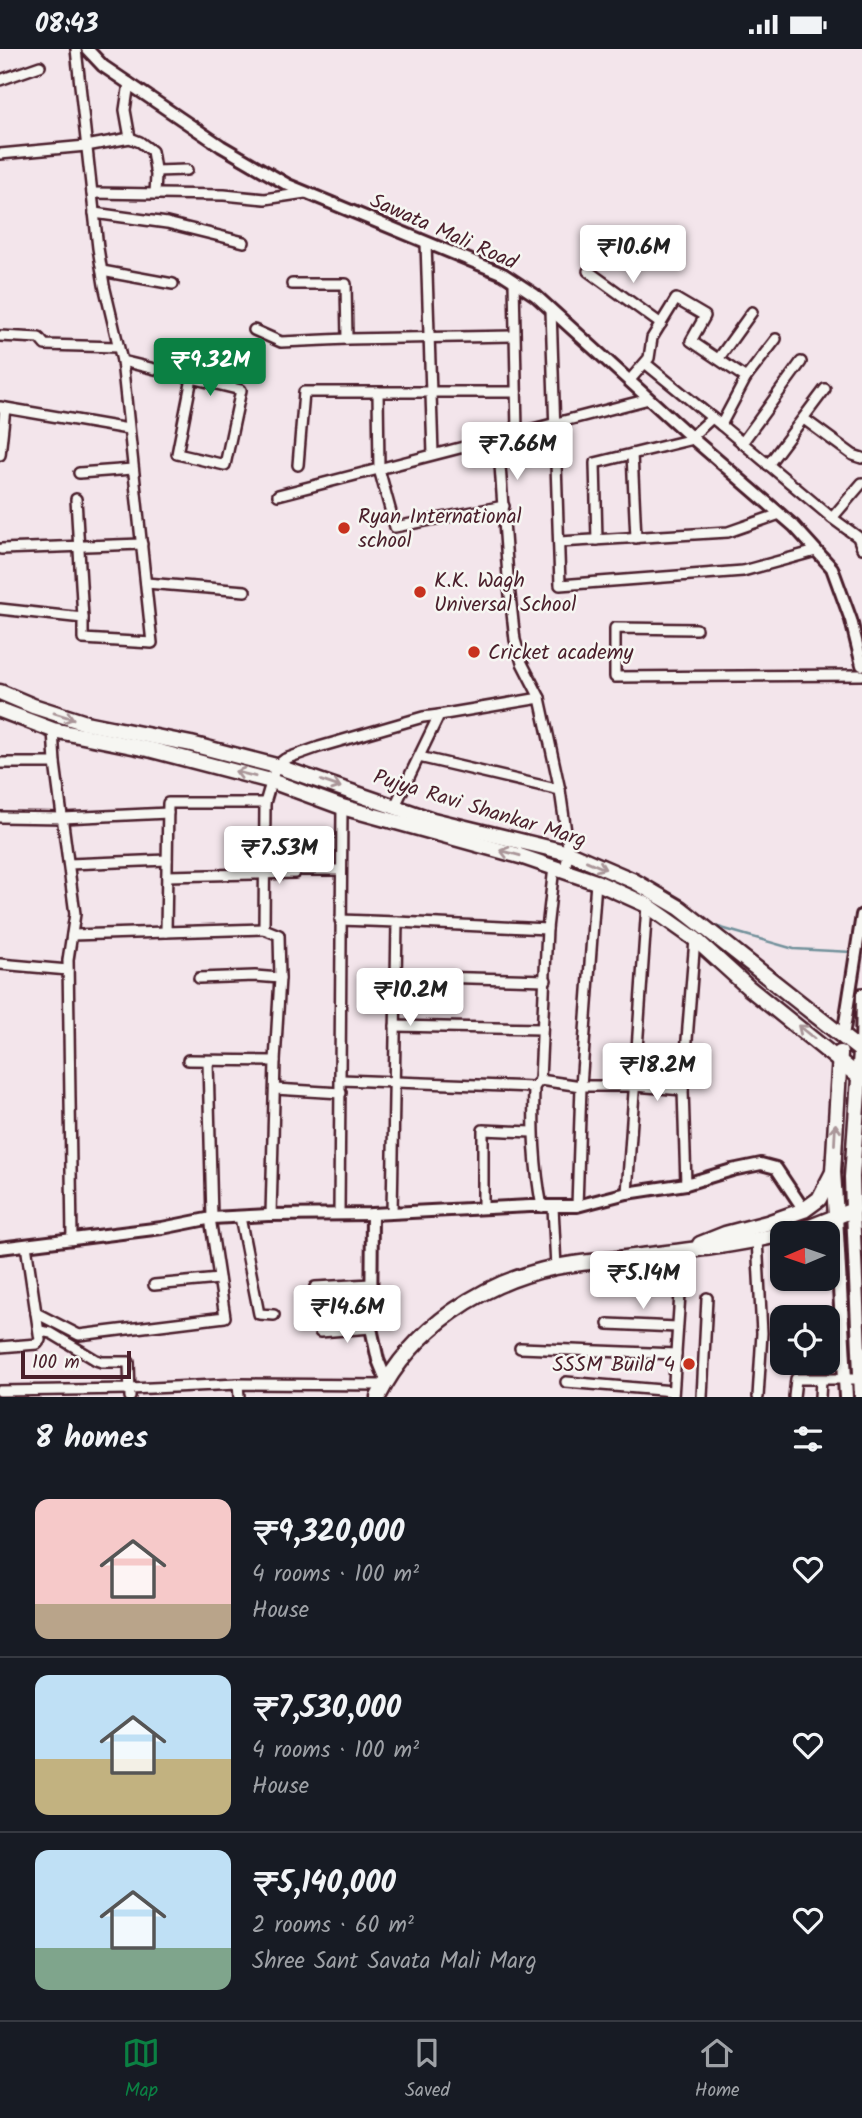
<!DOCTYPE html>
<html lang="en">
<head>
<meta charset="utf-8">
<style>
	body { margin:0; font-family:Kalam,sans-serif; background:#242831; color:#f1f3f6; height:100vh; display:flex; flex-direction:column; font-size:26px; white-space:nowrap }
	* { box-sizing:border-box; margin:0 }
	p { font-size:23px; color:#9ea1a6 }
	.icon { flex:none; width:38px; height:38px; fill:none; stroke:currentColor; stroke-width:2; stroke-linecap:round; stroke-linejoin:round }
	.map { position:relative; height:1348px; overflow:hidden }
	.sheet { display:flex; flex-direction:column; background:#171b24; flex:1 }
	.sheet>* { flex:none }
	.needle { width:46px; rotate:268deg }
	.buttons { position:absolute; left:770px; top:1172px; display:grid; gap:14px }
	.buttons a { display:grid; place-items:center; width:70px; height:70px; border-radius:14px; background:#171b24; box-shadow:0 2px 5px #0004; font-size:35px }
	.scale { position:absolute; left:21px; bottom:18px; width:110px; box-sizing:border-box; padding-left:7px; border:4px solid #4a1f2b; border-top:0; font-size:19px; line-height:24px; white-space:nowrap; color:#4a1f2b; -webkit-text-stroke:5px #f6f6f2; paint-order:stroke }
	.price { position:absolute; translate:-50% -60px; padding:0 16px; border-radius:7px; background:#fff; color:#222; font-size:23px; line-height:46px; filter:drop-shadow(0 2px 4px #0008) }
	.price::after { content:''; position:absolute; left:50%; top:42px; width:21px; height:16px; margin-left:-10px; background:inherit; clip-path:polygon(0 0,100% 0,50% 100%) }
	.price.on { background:#0b8043; color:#fff }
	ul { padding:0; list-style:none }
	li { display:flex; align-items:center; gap:21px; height:175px; padding:0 35px }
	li+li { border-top:2px solid #363941 }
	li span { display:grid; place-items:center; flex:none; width:196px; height:140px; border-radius:14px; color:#555 }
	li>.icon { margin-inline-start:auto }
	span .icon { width:84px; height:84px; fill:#fffc; stroke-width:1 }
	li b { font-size:30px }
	h2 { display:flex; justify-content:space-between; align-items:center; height:84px; padding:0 35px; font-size:30px }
	.status { display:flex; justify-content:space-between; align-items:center; height:49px; padding:0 35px; background:#171b24; direction:ltr }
	.status svg { height:19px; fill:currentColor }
	.menu { display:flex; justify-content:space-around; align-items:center; height:98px; border-top:2px solid #363941; background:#171b24; font-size:19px; color:#9ea1a6 }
	.menu a { display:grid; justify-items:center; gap:4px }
	.menu .on { color:#0b8043 }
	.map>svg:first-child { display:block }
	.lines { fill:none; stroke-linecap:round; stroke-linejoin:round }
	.stream { stroke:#72919b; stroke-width:2.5 }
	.minor-casing { stroke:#4a1f2b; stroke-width:14 }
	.tertiary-casing { stroke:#4a1f2b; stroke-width:16 }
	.secondary-casing { stroke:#4a1f2b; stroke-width:18 }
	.primary-casing { stroke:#4a1f2b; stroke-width:19 }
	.minor { stroke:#f6f6f2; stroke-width:9 }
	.tertiary { stroke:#f6f6f2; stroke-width:10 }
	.secondary { stroke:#f6f6f2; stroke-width:12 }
	.primary { stroke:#f6f6f2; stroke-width:14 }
	.oneway { stroke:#a99598 }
	.poi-dot { fill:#c8321e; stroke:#f6f6f2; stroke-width:2.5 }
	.labels { text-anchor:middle; stroke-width:5; stroke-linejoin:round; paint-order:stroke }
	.street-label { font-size:21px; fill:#4a1f2b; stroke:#f6f6f2 }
	.poi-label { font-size:21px; fill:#4a1f2b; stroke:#f6f6f2; text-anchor:start }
</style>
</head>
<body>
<div class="status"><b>08:43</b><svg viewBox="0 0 49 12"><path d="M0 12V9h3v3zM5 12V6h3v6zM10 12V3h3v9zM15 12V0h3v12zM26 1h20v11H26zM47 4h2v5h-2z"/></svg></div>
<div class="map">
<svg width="862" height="1348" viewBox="0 0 862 1348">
	<rect width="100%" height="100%" fill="#f3e5eb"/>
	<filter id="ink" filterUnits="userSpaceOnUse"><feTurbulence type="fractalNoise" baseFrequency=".0143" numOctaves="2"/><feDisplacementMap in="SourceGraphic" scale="14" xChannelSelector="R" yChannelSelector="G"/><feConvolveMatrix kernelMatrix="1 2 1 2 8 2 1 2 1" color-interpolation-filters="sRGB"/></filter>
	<g filter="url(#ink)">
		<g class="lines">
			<polyline class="stream" points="711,876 794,900 852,903"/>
			<defs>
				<g id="minor">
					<polyline points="0,31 40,17"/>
					<polyline points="129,34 125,61 130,89"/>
					<polyline points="0,105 86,97 130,89 140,93 152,102 156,126 155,145"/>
					<polyline points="155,122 187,121"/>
					<polyline points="92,144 224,146 265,150 305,144"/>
					<polyline points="94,164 167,174 244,193"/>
					<polyline points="426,194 433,405"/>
					<polyline points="102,222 173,235"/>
					<polyline points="588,222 661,275"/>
					<polyline points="514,232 517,383"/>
					<polyline points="292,235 346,235 347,290"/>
					<polyline points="551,261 560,536 743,522 816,502"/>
					<polyline points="254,281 281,293 347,290 514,287"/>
					<polyline points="0,287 39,289 45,296 118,298"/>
					<polyline points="719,309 752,263"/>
					<polyline points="122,312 241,341 225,416 177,405 192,329"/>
					<polyline points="746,329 776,290"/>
					<polyline points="629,332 649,309 652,289 676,250 705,267 691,292 746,329 721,376 645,314"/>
					<polyline points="378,343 379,420 395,478 504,457"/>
					<polyline points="0,358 128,380"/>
					<polyline points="804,370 853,406 862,409"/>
					<polyline points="721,376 832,469 862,434"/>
					<polyline points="498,388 508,528 515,591 522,614 540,649"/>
					<polyline points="691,388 712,369"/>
					<polyline points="742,394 801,313"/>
					<polyline points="632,405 636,489"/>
					<polyline points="0,406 5,359"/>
					<polyline points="298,416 304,343 516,343"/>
					<polyline points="768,416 825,340"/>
					<polyline points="79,424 133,420"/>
					<polyline points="278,446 649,350"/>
					<polyline points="76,450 83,569"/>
					<polyline points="832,469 858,488 862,499"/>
					<polyline points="597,491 595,414 693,390"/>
					<polyline points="559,493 728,483 780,465"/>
					<polyline points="1,500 142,495"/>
					<polyline points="146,534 245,542"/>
					<polyline points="0,560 83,569 83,590 152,594 122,312 104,236 98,199 76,0"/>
					<polyline points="696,580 615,579 615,628 862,626"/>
					<polyline points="53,681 55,714 75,865 68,911 72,1190"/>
					<polyline points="419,708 560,741"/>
					<polyline points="0,714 55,714"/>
					<polyline points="395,757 439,666 540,649 560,741 569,804 564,822"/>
					<polyline points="0,768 63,769 168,764"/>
					<polyline points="69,815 167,811"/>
					<polyline points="302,821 341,821"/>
					<polyline points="167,827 295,824"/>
					<polyline points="340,871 397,873 392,1164"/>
					<polyline points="397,873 547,880"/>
					<polyline points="264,880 166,883 168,754 265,754"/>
					<polyline points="72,886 166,883"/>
					<polyline points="0,915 68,921"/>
					<polyline points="396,927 546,931"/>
					<polyline points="199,929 255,927 280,929 275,1012"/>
					<polyline points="280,929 279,886 264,880 265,754 276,717 285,710 319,698 423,668 439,666"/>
					<polyline points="395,977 542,980"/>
					<polyline points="188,1011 275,1012 271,1166"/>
					<polyline points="208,1013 212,1169"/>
					<path d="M341,1031l193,7c-1,42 0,78 8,120"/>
					<polyline points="540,1031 581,1037 635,1037 683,1041"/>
					<polyline points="534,1038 540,1031 547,880 554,818"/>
					<polyline points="275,1040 341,1044"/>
					<polyline points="686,1135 683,1041 695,890"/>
					<polyline points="627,1144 647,856"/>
					<polyline points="577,1157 581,1037 596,833"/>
					<polyline points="553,1158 556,1218"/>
					<polyline points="483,1159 483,1081 532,1083"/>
					<polyline points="339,1165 342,758"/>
					<polyline points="240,1168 259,1265 274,1266"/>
					<polyline points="757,1190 762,1284 758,1348"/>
					<polyline points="26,1196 36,1264"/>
					<polyline points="154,1236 219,1230"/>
					<polyline points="315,1238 372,1235"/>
					<polyline points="608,1275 677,1278"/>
					<polyline points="40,1282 51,1284 96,1311 102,1313 129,1313 130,1348"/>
					<polyline points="320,1283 371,1279"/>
					<polyline points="0,1298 37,1295 40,1291 36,1264 79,1286 225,1268 210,1169"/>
					<polyline points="520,1299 676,1305"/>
					<polyline points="566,1333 673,1342"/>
					<polyline points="238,1335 239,1348"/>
					<polyline points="0,1342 130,1340 238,1335 384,1336"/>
					<polyline points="673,1348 683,1201"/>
					<polyline points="702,1348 707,1249"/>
					<polyline points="794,1348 796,1330 860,1330"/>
					<polyline points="820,1348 821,1331"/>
				</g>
				<g id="tertiary">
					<polyline points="87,0 103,17 221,97 288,136 503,225 535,246 691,388 794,477 832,519 851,571 862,616"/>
					<polyline points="843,987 862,866"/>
					<polyline points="861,1002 862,945"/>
					<polyline points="372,1165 371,1279 378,1311 387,1333"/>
					<polyline points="0,1199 162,1179 212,1169 268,1166 372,1165 530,1157 577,1157 627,1144 686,1135 732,1121 761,1115 776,1119 804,1161"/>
				</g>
				<g id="secondary">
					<polyline points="853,1161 861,1348"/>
					<polyline points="836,1167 846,1348"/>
				</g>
				<g id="primary">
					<polyline points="0,643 33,657 86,674 191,695 276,717 433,771 569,804 634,832 680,859 861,1002 852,1128 853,1161 810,1178 782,1185"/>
					<polyline points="0,661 53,681 152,701 271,732 342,758 520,807 596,833 647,856 695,890 749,939 858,1027"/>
					<polyline points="833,1123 836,1167"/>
					<polyline points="700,1195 725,1185 767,1174 804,1161 819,1150 833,1123 840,1004"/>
					<path d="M378,1348c35,-69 104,-115 178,-130 18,-4 36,-5 53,-7 58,-8 116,-12 173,-26"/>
				</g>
			</defs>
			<use href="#minor" class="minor-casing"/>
			<use href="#tertiary" class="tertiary-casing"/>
			<use href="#secondary" class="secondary-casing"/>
			<use href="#primary" class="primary-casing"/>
			<use href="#minor" class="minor"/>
			<use href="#tertiary" class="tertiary"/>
			<use href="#secondary" class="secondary"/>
			<use href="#primary" class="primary"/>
		</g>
		<defs><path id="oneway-shaft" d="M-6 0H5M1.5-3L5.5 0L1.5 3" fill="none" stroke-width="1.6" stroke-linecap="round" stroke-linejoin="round" transform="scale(1.75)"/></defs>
		<g class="oneway">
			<use href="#oneway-shaft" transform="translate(64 667) rotate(17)"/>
			<use href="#oneway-shaft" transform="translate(245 725) rotate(-165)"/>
			<use href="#oneway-shaft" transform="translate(331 735) rotate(19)"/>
			<use href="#oneway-shaft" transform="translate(510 804) rotate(-165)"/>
			<use href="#oneway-shaft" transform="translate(596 816) rotate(23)"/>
			<use href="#oneway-shaft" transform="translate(806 983) rotate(-141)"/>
			<use href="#oneway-shaft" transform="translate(835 1085) rotate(-87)"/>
		</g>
	</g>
	<g class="poi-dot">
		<circle cx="344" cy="479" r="7"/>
		<circle cx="420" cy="543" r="7"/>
		<circle cx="474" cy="603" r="7"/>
		<circle cx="689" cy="1315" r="7"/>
	</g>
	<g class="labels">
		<g class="street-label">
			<text transform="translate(444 182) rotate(24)" y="7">Sawata Mali Road</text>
			<text transform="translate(480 759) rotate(17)" y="7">Pujya Ravi Shankar Marg</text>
		</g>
		<g class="poi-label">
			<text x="358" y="474">Ryan International<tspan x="358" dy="24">school</tspan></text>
			<text x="434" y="538">K.K. Wagh<tspan x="434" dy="24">Universal School</tspan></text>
			<text x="488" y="610">Cricket academy</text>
			<text x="675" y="1322" text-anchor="end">SSSM Build 4</text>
		</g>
	</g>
</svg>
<div class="buttons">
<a><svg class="needle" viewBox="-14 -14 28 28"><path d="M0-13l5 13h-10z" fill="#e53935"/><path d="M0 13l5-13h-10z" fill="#9ea1a6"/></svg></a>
<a><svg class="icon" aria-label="locate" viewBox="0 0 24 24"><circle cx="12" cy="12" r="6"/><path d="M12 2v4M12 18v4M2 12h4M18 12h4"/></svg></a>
</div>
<div class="scale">100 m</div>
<b class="price" style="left:633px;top:236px">₹10.6M</b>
<b class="price on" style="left:210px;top:349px">₹9.32M</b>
<b class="price" style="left:517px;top:433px">₹7.66M</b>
<b class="price" style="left:279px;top:837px">₹7.53M</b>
<b class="price" style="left:410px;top:979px">₹10.2M</b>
<b class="price" style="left:657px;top:1054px">₹18.2M</b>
<b class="price" style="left:643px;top:1262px">₹5.14M</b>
<b class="price" style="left:347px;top:1296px">₹14.6M</b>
</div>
<section class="sheet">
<h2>8 homes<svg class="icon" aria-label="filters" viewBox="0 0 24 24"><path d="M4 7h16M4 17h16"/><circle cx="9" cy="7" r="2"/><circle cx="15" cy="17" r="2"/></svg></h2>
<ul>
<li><span style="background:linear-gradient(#f6c9c9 75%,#b9a48a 0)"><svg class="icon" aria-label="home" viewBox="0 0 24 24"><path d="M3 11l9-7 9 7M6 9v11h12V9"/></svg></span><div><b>₹9,320,000</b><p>4 rooms · 100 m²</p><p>House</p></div><svg class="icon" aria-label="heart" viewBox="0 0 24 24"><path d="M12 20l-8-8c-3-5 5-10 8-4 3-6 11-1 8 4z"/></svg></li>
<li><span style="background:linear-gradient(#bfe0f5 60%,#c2b280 0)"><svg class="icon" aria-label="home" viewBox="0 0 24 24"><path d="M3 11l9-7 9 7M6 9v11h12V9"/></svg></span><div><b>₹7,530,000</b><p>4 rooms · 100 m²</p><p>House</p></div><svg class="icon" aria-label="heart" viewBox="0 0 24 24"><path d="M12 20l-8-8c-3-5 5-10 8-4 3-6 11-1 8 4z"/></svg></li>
<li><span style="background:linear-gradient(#bfe0f5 70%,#7fa58c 0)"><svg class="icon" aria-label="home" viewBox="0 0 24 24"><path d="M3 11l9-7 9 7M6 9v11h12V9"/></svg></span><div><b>₹5,140,000</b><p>2 rooms · 60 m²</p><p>Shree Sant Savata Mali Marg</p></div><svg class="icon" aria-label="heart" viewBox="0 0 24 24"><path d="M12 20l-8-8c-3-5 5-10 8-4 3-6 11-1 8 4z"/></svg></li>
</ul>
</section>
<nav class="menu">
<a class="on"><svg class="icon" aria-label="map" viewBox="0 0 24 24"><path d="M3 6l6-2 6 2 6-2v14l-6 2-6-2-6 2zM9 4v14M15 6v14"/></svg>Map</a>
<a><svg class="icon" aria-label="saved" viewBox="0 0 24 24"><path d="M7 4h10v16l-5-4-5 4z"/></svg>Saved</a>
<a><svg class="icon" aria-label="home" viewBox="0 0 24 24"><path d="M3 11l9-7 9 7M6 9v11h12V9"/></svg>Home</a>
</nav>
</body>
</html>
